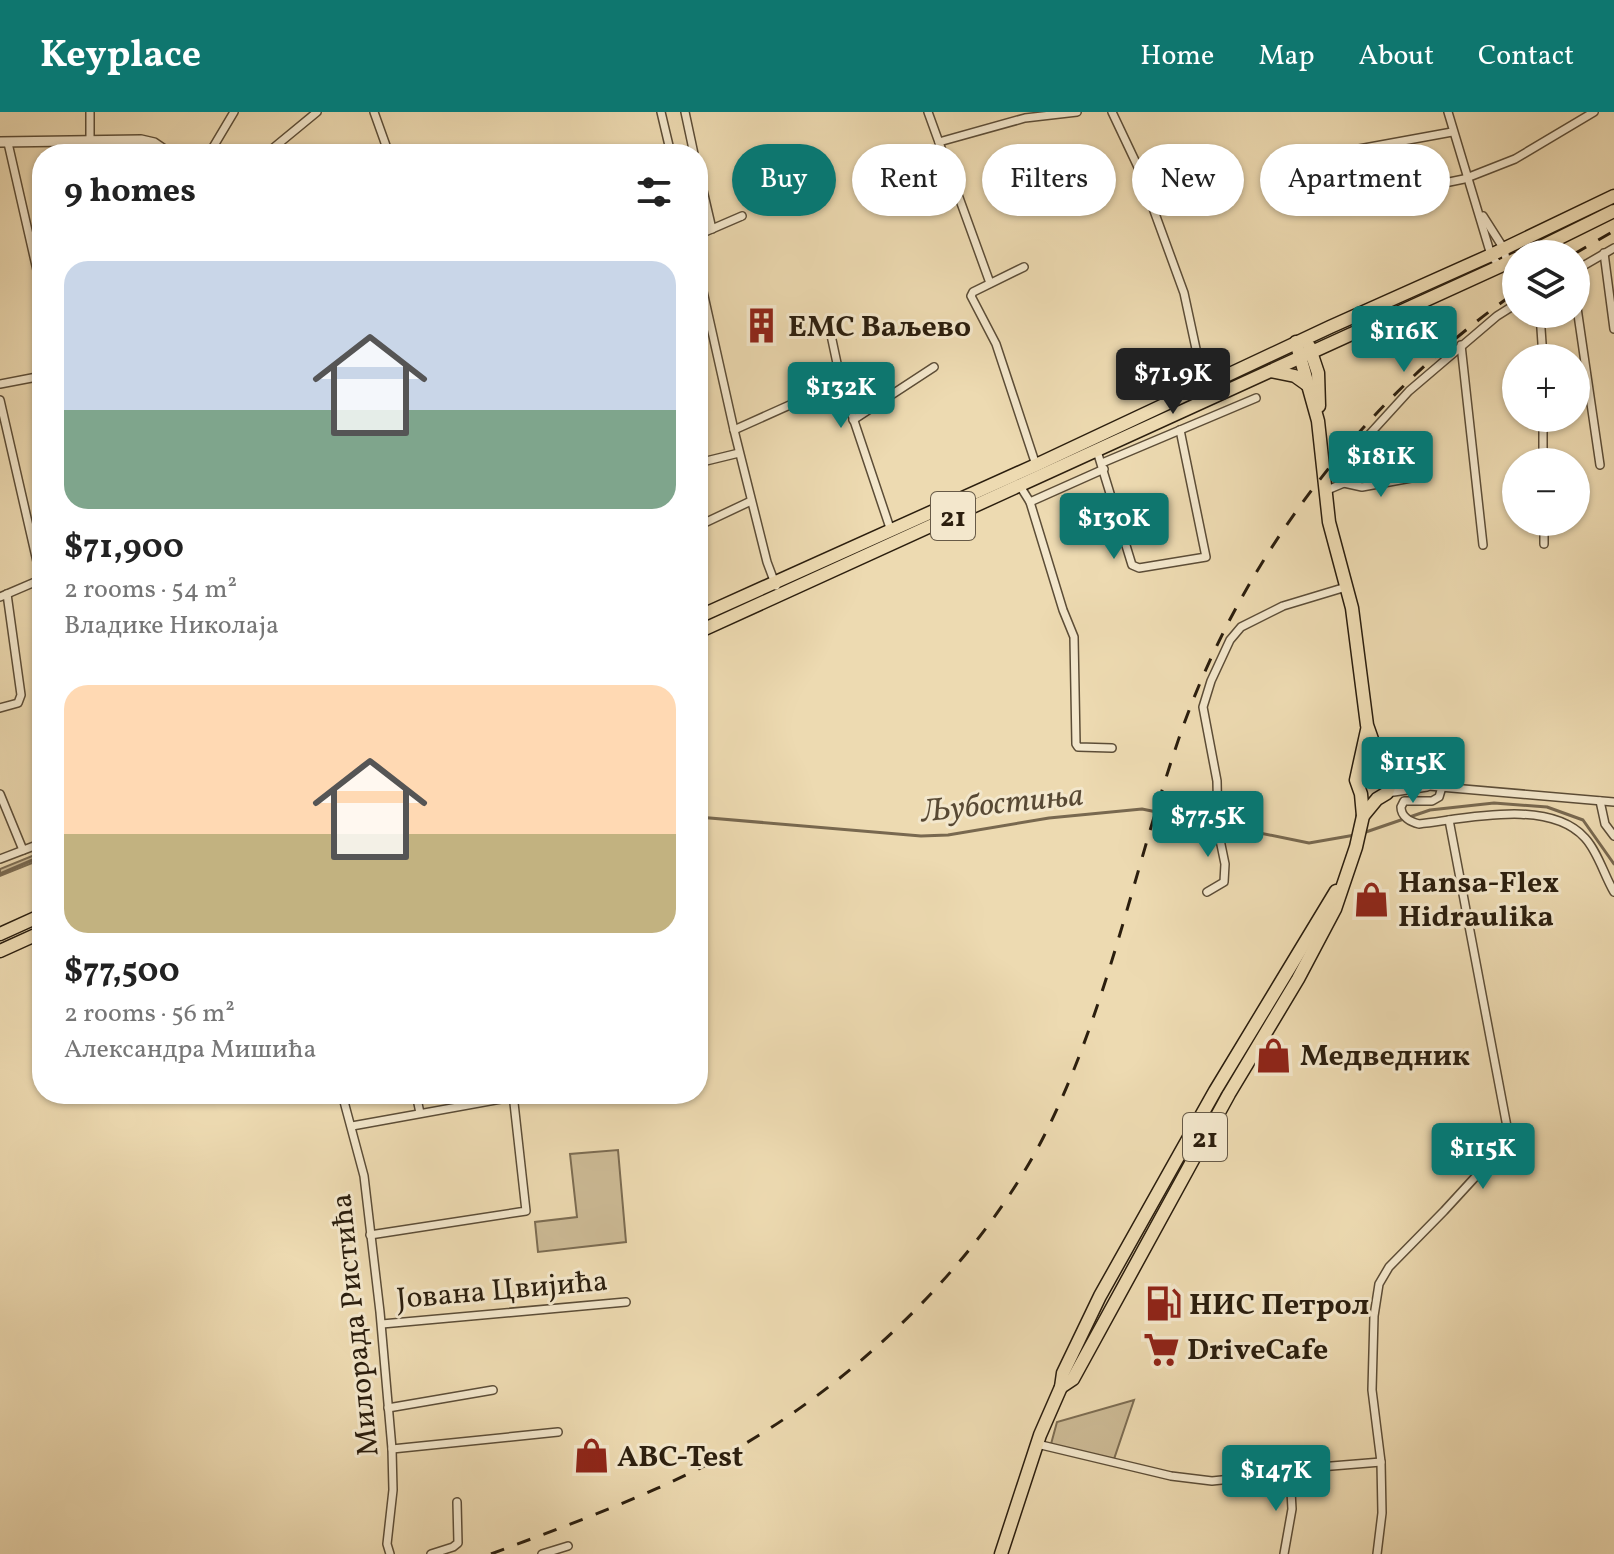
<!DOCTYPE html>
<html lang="en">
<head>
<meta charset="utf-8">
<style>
	body { margin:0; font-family:Vollkorn,serif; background:#f2f2f2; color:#222; height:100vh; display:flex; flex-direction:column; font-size:30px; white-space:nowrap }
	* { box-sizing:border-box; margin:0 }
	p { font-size:26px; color:#767676 }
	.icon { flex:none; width:44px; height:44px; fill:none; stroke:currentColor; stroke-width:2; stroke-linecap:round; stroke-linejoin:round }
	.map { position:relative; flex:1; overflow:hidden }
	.sheet { position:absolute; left:32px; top:32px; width:676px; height:960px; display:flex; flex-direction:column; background:#fff; border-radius:32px; box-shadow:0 2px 6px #0004 }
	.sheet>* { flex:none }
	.guide { position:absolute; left:732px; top:32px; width:760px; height:72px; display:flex; gap:16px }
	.controls { position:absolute; left:1502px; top:128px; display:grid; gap:16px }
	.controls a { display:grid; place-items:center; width:88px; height:88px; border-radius:50%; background:#fff; box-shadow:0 2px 6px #0004; font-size:40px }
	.price { position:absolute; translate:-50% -68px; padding:0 18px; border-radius:8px; background:#0f766e; color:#fff; font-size:26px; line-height:52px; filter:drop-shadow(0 2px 4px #0008) }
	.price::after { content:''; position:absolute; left:50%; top:48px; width:24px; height:18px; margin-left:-12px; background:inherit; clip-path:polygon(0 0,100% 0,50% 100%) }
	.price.on { background:#222; color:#fff }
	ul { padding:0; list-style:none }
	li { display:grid; align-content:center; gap:16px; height:424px; padding:0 32px }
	li span { display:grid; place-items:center; height:248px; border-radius:24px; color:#555 }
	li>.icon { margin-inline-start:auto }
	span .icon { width:144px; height:144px; fill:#fffc; stroke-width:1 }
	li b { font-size:34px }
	h2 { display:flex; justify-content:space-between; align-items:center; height:96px; padding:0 32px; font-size:34px }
	.chip { padding:0 28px; border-radius:36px; background:#fff; box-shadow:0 2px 6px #0004; font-size:28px; line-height:72px }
	.chip.on { background:#0f766e; color:#fff }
	header { display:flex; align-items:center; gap:48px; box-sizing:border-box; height:112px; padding:0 40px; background:#0f766e; color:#fff }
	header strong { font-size:38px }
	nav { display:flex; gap:44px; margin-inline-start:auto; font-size:28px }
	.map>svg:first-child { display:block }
	.green { fill:#ccba95; stroke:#7c6c52; stroke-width:2 }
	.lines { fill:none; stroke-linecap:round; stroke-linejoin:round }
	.stream { stroke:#78684f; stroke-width:3 }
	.minor-casing { stroke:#5c4d37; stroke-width:10 }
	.tertiary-casing { stroke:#5c4d37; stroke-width:12 }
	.primary-casing { stroke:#2b1e0e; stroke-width:15 }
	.minor { stroke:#f3e7cc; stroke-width:7 }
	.tertiary { stroke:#f3e7cc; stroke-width:9 }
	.primary { stroke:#eddab1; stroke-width:12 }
	.rail { stroke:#2b1e0e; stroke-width:3; stroke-dasharray:14 14; stroke-linecap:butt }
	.labels { text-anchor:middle; stroke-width:6; stroke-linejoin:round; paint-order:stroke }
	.shield { fill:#f3e7cc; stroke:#675a47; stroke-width:2 }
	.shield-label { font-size:28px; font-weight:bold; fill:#2b1e0e }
	.poi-label { font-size:30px; font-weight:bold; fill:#2b1e0e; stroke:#f3e7cc; text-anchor:start }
	.street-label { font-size:30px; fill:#2b1e0e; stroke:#f3e7cc }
	.water-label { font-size:32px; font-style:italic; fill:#584934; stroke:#f3e7cc }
</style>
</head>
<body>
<header>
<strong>Keyplace</strong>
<nav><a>Home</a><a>Map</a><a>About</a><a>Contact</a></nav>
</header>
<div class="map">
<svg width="1614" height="1442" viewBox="0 0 1614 1442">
	<rect width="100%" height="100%" fill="#eddab1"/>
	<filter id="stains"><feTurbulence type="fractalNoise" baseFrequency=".0025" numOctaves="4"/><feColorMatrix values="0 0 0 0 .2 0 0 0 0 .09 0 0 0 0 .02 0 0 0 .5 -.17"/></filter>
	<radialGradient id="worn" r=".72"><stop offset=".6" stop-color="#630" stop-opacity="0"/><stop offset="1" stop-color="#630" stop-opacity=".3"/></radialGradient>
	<g class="green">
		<polygon points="42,740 42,747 0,764 0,757"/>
		<polygon points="618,1038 626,1130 538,1140 535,1110 577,1105 570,1042"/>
		<polygon points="1134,1288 1114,1347 1057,1336 1051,1332 1057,1310"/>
	</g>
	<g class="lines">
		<g class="stream">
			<polyline points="698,705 921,724 948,723 1049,706 1142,697 1309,731 1355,723"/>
			<polyline points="1363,721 1430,698 1494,691 1547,695 1583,708 1614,752"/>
			<polyline points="0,762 42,744"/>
		</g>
		<defs>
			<g id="minor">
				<polyline points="90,0 90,28"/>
				<polyline points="374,0 389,42"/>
				<polyline points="661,0 671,42"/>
				<polyline points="685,0 694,42"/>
				<polyline points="928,0 990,171"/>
				<polyline points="1112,0 1138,55 1184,181 1204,274"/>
				<polyline points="1448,0 1491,143 1500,155"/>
				<polyline points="939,30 1025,6 1077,0"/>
				<polyline points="8,31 42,180"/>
				<polyline points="1348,39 1452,20"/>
				<polyline points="209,42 234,0"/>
				<polyline points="266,42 317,0"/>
				<polyline points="698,57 712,117"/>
				<polyline points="1322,96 1464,67 1515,47 1594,0"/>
				<polyline points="1483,104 1504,137 1507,152"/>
				<polyline points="698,123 742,104"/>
				<polyline points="1604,141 1614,217"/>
				<polyline points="1024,155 973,180 971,184 996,232 1036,353"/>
				<polyline points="698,157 734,318 767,450 776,474"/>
				<polyline points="1576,158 1614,136"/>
				<polyline points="1576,189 1600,353"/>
				<polyline points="1540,202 1543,246"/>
				<polyline points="828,209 841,270 891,419"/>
				<polyline points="1461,233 1483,433"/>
				<polyline points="0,272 42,264"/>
				<polyline points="0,288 41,467"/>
				<polyline points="1543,306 1543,350"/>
				<polyline points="853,308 934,255"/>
				<polyline points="734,318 841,270"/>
				<polyline points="1097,339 1132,453 1139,456 1206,445 1180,318"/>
				<polyline points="698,351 739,341"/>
				<polyline points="1102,351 1256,286"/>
				<polyline points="1344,371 1362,375 1422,364"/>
				<polyline points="1020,374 1030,390 1063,498 1074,525 1076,632 1078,635 1112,636"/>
				<polyline points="1325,379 1344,371 1367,325 1409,279 1497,204 1516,192"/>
				<polyline points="1030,390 1104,357"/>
				<polyline points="1544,410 1544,432"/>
				<polyline points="698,414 751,389"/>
				<polyline points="0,485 42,467"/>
				<polyline points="0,596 18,591 21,583 7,482"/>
				<polyline points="1391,664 1429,674 1614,690"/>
				<path d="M1442,675l-3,10 -7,4h-28l-3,6c0,10 10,15 18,17 46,-5 130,-26 166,14 13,14 19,37 29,54"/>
				<polyline points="1387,681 1427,675"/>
				<polyline points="0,682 23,738"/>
				<polyline points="1600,689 1605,712 1614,724"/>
				<polyline points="0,747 42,731"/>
				<polyline points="1207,780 1224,770 1225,752 1218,718 1217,669 1203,595 1211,569 1230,528 1241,515 1283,494 1346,475"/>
				<polyline points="342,982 364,1064 380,1200 392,1337 393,1378 387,1432 390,1442"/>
				<polyline points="416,982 420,1001"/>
				<polyline points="352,1014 513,985"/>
				<polyline points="370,1123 526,1099 513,982"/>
				<polyline points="382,1212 626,1190"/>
				<polyline points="388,1296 493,1278"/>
				<polyline points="1037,1332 1171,1364 1212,1369 1290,1361 1307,1356 1381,1350"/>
				<polyline points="392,1337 558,1320"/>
				<polyline points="431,1442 453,1435 458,1431 457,1390"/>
				<polyline points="542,1442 568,1434"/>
				<polyline points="1284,1442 1292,1397 1290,1361"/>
				<polyline points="1377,1442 1382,1401 1381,1350 1372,1278 1374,1204 1379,1172 1389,1155 1444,1099 1501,1037 1508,1020 1449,708"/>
			</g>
			<polyline id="tertiary" points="0,30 141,28 154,31 170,42"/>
			<g id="primary">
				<polyline points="1527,142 1614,99"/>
				<polyline points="1309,234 1318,261 1319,294"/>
				<polyline points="1271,259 1295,264 1309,274"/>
				<polyline points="698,505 1036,353 1330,215 1491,143 1614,84"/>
				<polyline points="698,520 1516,147"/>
				<polyline points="1363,704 1361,682 1356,668 1367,618"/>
				<polyline points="0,822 42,803"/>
				<polyline points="0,839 42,820"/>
				<polyline points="1061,1275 1073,1267 1229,982 1298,867 1335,797 1356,735 1363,704 1377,687 1387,681 1391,670 1391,664 1381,653 1367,613 1352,496 1329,410 1318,309 1296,230"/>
				<polyline points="1001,1442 1040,1323 1061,1275 1063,1261 1100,1184 1215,979 1336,779"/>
			</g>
		</defs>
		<use href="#minor" class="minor-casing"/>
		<use href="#tertiary" class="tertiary-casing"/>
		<use href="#primary" class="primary-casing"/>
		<use href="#minor" class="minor"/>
		<use href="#tertiary" class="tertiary"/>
		<use href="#primary" class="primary"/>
		<g class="rail">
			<polyline points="1574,142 1614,119"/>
			<path d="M491,1442c74,-28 150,-55 221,-92 131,-68 263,-192 331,-324 62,-122 89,-259 132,-388 60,-184 184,-347 341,-458"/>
		</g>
	</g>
	<defs>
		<symbol id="building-bare" viewBox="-9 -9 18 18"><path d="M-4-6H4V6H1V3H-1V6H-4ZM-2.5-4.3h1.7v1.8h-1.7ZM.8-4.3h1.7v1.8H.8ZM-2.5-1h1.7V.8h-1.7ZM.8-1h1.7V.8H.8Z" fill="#8f2418" stroke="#f3e7cc" stroke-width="2.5" paint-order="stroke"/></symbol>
		<symbol id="shop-bare" viewBox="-9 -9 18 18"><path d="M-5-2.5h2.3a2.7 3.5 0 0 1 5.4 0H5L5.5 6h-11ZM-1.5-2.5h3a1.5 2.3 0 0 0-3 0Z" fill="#8f2418" stroke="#f3e7cc" stroke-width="2.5" paint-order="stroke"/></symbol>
		<symbol id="fuel-bare" viewBox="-9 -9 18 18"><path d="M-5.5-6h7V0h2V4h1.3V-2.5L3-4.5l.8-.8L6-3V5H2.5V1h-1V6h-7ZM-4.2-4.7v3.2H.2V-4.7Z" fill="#8f2418" stroke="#f3e7cc" stroke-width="2.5" paint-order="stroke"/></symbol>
		<symbol id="supermarket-bare" viewBox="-9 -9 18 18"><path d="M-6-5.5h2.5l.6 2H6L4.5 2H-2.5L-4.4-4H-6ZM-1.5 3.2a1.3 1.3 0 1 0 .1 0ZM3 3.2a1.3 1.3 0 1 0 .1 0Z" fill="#8f2418" stroke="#f3e7cc" stroke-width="2.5" paint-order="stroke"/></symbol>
	</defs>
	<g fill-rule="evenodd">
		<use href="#building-bare" x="736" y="188" width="51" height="51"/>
		<use href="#shop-bare" x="1346" y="762" width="51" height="51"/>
		<use href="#shop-bare" x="1248" y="918" width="51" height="51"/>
		<use href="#fuel-bare" x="1138" y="1166" width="51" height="51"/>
		<use href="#supermarket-bare" x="1136" y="1212" width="51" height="51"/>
		<use href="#shop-bare" x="566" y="1318" width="51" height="51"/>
	</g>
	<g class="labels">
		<g class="shield">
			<rect x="931" y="380" width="44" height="48" rx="6"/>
			<rect x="1183" y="1001" width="44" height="48" rx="6"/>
		</g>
		<g class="shield-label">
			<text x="953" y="414">21</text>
			<text x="1205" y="1035">21</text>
		</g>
		<g class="poi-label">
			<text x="788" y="224">ЕМС Ваљево</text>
			<text x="1398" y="780">Hansa-Flex<tspan x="1398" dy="34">Hidraulika</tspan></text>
			<text x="1300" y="953">Медведник</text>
			<text x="1189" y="1202">НИС Петрол</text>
			<text x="1187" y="1247">DriveCafe</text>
			<text x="617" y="1354">ABC-Test</text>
		</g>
		<g class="street-label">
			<text transform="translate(502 1177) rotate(-5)" y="10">Јована Цвијића</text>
			<text transform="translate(354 1213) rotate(-96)" y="10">Милорада Ристића</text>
		</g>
		<g class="water-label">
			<text transform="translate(1002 690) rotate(-6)" y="11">Љубостиња</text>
		</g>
	</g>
	<rect width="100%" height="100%" filter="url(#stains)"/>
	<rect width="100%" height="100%" fill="url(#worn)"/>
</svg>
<div class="controls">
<a><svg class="icon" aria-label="layers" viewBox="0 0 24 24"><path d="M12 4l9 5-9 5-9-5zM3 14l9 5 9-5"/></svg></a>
<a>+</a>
<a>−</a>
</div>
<b class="price" style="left:1404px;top:262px">$116K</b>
<b class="price on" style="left:1173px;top:304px">$71.9K</b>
<b class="price" style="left:841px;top:318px">$132K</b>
<b class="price" style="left:1381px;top:387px">$181K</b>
<b class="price" style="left:1114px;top:449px">$130K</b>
<b class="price" style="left:1413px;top:693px">$115K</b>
<b class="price" style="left:1208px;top:747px">$77.5K</b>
<b class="price" style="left:1483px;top:1079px">$115K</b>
<b class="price" style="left:1276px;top:1401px">$147K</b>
<div class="guide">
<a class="chip on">Buy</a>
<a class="chip">Rent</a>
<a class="chip">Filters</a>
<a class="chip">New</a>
<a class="chip">Apartment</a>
</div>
<section class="sheet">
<h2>9 homes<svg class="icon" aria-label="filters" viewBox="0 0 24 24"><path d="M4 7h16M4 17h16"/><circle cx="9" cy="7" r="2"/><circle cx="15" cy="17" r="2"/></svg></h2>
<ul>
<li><span style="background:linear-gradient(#c9d6e8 60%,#7fa58c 0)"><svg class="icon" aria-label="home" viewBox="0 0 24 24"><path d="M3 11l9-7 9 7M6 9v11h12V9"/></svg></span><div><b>$71,900</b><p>2 rooms · 54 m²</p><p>Владике Николаја</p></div></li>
<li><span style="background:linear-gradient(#ffd9b3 60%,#c2b280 0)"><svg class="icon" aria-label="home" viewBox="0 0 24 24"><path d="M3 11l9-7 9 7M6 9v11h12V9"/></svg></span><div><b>$77,500</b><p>2 rooms · 56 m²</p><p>Александра Мишића</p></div></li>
</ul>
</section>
</div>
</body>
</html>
